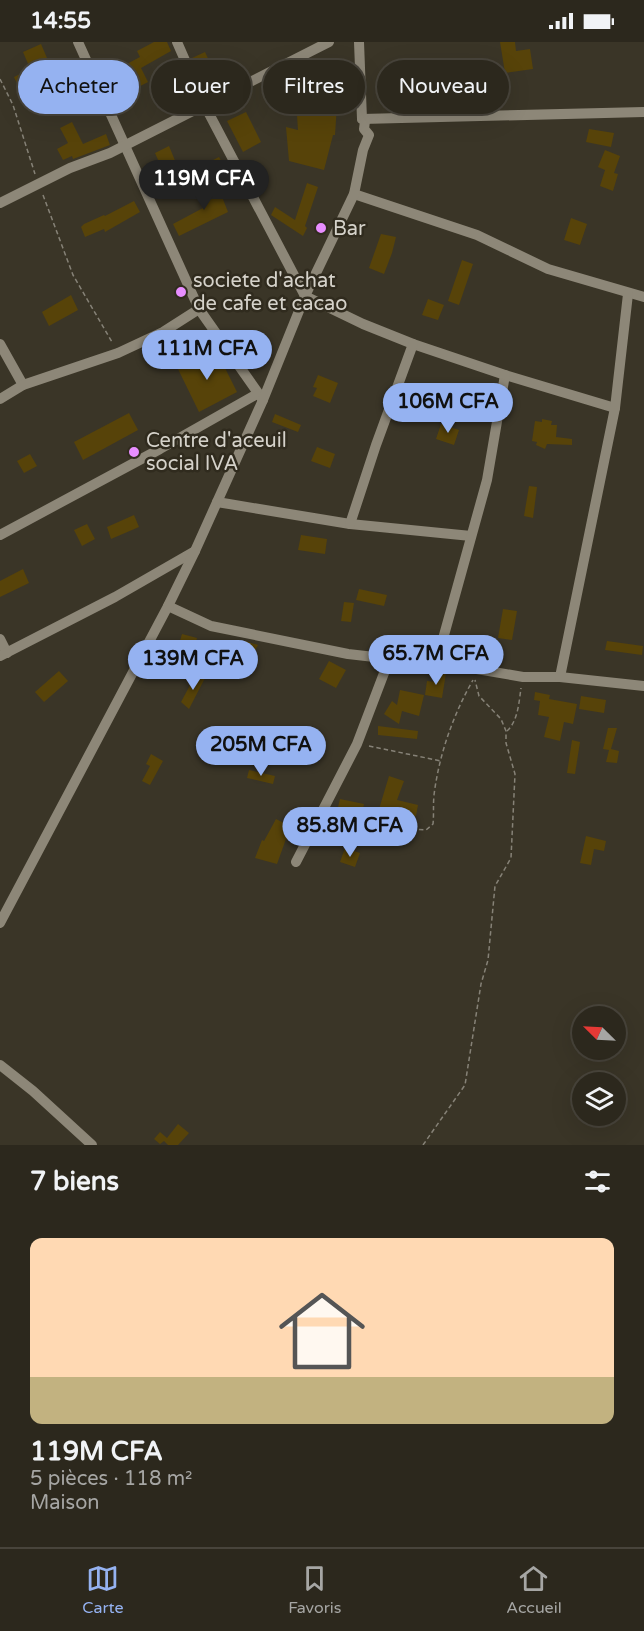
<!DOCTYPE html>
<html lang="fr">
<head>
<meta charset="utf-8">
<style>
	body { margin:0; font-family:"Varela Round",sans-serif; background:#343026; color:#f1f3f6; height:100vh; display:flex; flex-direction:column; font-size:22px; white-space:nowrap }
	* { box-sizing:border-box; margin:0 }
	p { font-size:20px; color:#a6a6a4 }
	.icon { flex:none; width:33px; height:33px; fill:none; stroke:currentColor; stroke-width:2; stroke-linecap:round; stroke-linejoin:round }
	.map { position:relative; height:1103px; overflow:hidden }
	.panel { display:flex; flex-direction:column; background:#2c281d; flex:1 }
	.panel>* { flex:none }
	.guide { position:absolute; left:18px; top:18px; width:609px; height:54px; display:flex; gap:12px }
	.needle { width:39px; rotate:294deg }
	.controls { position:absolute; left:572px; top:964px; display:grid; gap:12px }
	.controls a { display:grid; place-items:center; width:54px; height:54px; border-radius:50%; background:#2c281d; box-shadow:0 6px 24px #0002,0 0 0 2px #48443b; font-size:30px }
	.price { position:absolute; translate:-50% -51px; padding:0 14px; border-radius:21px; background:#95b2f1; color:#111; font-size:20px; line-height:39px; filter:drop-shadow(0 2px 3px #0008) }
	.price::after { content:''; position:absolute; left:50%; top:36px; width:18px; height:14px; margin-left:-9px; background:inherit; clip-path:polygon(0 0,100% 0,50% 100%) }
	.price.current { background:#222; color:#fff }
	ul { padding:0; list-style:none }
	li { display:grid; align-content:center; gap:12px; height:318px; padding:0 30px }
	li span { display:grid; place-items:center; height:186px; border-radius:12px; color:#555 }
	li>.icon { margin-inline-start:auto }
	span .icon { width:108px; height:108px; fill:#fffc; stroke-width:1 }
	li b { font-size:26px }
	h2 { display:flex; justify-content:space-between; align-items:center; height:72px; padding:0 30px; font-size:26px }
	.pill { padding:0 21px; border-radius:27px; background:#2c281d; box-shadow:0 6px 24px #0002,0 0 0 2px #48443b; font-size:21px; line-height:54px }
	.pill.current { background:#95b2f1; color:#111 }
	.status { display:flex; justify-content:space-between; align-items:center; height:42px; padding:0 30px; background:#2c281d; direction:ltr }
	.status svg { height:16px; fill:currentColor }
	.dock { display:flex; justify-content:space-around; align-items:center; height:84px; border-top:2px solid #48443b; background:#2c281d; font-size:16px; color:#a6a6a4 }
	.dock a { display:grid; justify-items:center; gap:3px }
	.dock .current { color:#95b2f1 }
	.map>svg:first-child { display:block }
	.building { fill:#574309 }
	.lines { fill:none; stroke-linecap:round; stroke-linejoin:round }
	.path { stroke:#868277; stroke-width:1.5; stroke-dasharray:4.5 3; stroke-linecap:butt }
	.minor { stroke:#8d8778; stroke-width:10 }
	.poi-dot { fill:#e88eff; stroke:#302b1e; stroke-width:2 }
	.labels { text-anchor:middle; stroke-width:5; stroke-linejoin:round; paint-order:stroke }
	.poi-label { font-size:20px; fill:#d5d2ca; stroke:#302b1e; text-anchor:start }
</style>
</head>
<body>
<div class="status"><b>14:55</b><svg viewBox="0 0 49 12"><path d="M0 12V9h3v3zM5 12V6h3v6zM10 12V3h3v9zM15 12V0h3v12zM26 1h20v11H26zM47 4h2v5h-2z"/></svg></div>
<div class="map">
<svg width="644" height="1103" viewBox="0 0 644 1103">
	<rect width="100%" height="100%" fill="#3a3527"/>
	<g class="building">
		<polygon points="154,0 167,0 171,9 141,26 148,40 129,50 123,38 129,35 123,24 140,15 137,9"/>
		<polygon points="500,0 515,0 516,9 530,7 533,27 505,31"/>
		<polygon points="41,2 47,16 29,24 23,10"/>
		<polygon points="205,10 219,40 206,46 192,16"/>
		<polygon points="74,26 76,36 58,47 53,38"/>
		<polygon points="24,30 39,60 28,65 14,35"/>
		<polygon points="312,43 313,62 337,63 335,93 333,93 324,128 289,119 286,85 298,88 295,44"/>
		<polygon points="125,53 132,66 119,72 113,60"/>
		<polygon points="246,70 261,100 243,110 227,79"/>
		<polygon points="72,80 83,102 106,92 110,103 73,117 72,114 63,118 57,107 68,101 60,86"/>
		<polygon points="589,87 614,91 611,105 586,100"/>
		<polygon points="169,104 181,133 156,147 151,138 164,131 155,111"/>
		<polygon points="605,108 620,114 614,131 618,132 613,149 600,144 605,128 598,125"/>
		<polygon points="219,115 223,122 225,120 231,131 220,138 209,120"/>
		<polygon points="190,130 200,147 189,153 180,136"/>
		<polygon points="307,141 318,145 305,184 307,186 303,194 271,173 275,165 295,178"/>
		<polygon points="217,142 228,170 179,194 173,182 203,166 196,152"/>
		<polygon points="134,159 140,170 105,190 104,187 85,195 81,185 84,182 104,173 105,174"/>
		<polygon points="571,176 587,182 580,203 564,198"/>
		<polygon points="381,192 396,195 392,211 384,232 369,226"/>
		<polygon points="462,218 473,222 459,263 448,259"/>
		<polygon points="71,253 78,268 49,284 42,270"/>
		<polygon points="428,257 444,263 438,278 422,273"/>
		<polygon points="216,308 237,350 199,370 178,327"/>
		<polygon points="318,333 338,341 330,361 313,354 317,346 313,345"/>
		<polygon points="129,371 138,388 83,418 74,400"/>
		<polygon points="275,372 301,383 298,390 272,380"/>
		<polygon points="542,377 552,379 551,383 557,383 556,395 572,397 572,403 547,402 545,407 536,403 537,400 532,399 535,379 542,380"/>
		<polygon points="441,382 459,388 454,403 436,397"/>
		<polygon points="317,405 335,412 330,426 311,419"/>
		<polygon points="30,412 37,424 24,431 17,419"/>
		<polygon points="529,444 537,445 533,476 524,474"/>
		<polygon points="134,473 139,485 111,497 107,485"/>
		<polygon points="87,482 95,497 82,504 74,488"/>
		<polygon points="301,493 327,497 325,512 298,508"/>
		<polygon points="23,527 29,541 0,555 0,539"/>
		<polygon points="359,547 387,553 384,564 356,558"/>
		<polygon points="344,560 354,561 351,580 341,579"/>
		<polygon points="503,567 517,569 512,598 498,596"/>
		<polygon points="182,592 197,596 188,629 172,625"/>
		<polygon points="245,599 258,603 242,632 230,626"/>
		<polygon points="607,599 643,604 642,613 605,608"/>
		<polygon points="329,619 346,628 336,646 319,637"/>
		<polygon points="59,629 68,639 44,660 35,650"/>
		<polygon points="437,630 446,631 442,656 425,653 427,639 436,640"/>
		<polygon points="196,632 205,636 189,667 181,660"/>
		<polygon points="400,648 424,653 419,674 402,669 399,682 384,672 392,659 397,663"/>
		<polygon points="535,650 550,653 549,657 577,662 573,682 564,680 560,699 544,695 549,675 538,673 540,659 534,658"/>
		<polygon points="581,654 606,658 604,671 579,667"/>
		<polygon points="378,684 418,689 417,697 378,693"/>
		<polygon points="608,686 617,686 611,707 619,709 617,721 606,720 609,708 603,707"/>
		<polygon points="572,698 580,700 575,732 567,731"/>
		<polygon points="151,712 163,719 150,743 142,739 150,724 146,722"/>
		<polygon points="249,728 275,734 273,742 247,736"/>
		<polygon points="389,734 404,739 397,758 418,763 416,774 379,767"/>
		<polygon points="340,757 364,762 361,777 372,780 368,796 342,789 341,792 324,787 327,779 334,781"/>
		<polygon points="276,777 294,786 287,798 286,797 277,822 255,816 262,798 264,799"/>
		<polygon points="586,794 606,799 604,809 594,807 591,823 580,821"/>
		<polygon points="345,806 360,811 355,825 340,820"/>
		<polygon points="178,1082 189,1091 178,1103 168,1103 164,1099 160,1102 154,1097 160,1090 167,1096"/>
	</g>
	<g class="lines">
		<g class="path">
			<polyline points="0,37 13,63 35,132"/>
			<polyline points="43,153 73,233 112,300"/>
			<path d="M507,689c11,-10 12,-29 14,-43"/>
			<polyline points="369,704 441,719"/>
			<path d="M389,785l37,3 7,-6c1,-10 0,-19 1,-29 5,-40 19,-80 39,-115"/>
			<polyline points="423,1103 465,1043 481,942 488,918 495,844 511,816 515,732 506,701 506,689 501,677 479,654 475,638"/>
		</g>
		<g class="minor">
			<polyline points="78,0 199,267 263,358"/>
			<polyline points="177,0 205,64 305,254 363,282 413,302 505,333 615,366"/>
			<polyline points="362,77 644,70"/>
			<polyline points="354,152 477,193 548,227 644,255"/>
			<polyline points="0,161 70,126 110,111 329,0"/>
			<polyline points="0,302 23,343"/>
			<polyline points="0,357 23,343 118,311 163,290 199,267"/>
			<polyline points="217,460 350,482 471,494"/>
			<polyline points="350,482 376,403 413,302"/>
			<polyline points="0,493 160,407 257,352"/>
			<polyline points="168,564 211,584 348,612 471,626 523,635 560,635 644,644"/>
			<polyline points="0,597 7,611"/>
			<polyline points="0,614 115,555 195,509"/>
			<polyline points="436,622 487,438 505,333"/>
			<polyline points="560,635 615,366 628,252"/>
			<polyline points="296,820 357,702 389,618"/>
			<polyline points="0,881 168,564 195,509 263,358 305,254 354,152 363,108 369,93 364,87 365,79 362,77 359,0"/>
			<polyline points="0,1023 33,1049 92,1103"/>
		</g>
	</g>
	<g class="poi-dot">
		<circle cx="321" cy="186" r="6"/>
		<circle cx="181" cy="250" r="6"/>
		<circle cx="134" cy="410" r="6"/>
	</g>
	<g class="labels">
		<g class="poi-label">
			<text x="333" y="193">Bar</text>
			<text x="193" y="245">societe d'achat<tspan x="193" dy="23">de cafe et cacao</tspan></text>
			<text x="146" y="405">Centre d'aceuil<tspan x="146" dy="23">social IVA</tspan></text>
		</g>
	</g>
</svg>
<div class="controls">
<a><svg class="needle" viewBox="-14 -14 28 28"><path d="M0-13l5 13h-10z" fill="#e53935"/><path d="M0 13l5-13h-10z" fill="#a6a6a4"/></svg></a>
<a><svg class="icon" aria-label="layers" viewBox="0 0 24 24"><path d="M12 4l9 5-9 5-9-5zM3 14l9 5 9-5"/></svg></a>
</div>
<b class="price current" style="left:204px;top:169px">119M CFA</b>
<b class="price" style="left:207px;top:339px">111M CFA</b>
<b class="price" style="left:448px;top:392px">106M CFA</b>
<b class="price" style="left:436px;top:644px">65.7M CFA</b>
<b class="price" style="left:193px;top:649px">139M CFA</b>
<b class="price" style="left:261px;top:735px">205M CFA</b>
<b class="price" style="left:350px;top:816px">85.8M CFA</b>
<div class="guide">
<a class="pill current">Acheter</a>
<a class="pill">Louer</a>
<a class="pill">Filtres</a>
<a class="pill">Nouveau</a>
</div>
</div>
<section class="panel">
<h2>7 biens<svg class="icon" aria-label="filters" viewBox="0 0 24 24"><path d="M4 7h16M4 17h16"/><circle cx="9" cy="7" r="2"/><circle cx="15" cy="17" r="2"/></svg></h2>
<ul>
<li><span style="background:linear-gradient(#ffd9b3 75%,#c2b280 0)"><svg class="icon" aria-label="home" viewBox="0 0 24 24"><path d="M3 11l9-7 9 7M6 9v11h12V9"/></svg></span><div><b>119M CFA</b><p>5 pièces · 118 m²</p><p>Maison</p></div></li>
</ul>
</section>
<nav class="dock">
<a class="current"><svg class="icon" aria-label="map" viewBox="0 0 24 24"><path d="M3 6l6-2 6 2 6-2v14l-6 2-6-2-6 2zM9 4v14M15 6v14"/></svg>Carte</a>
<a><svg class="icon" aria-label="saved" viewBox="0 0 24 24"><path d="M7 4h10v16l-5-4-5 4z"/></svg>Favoris</a>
<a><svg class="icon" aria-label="home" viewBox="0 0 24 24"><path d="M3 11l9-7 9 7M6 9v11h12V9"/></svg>Accueil</a>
</nav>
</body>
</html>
